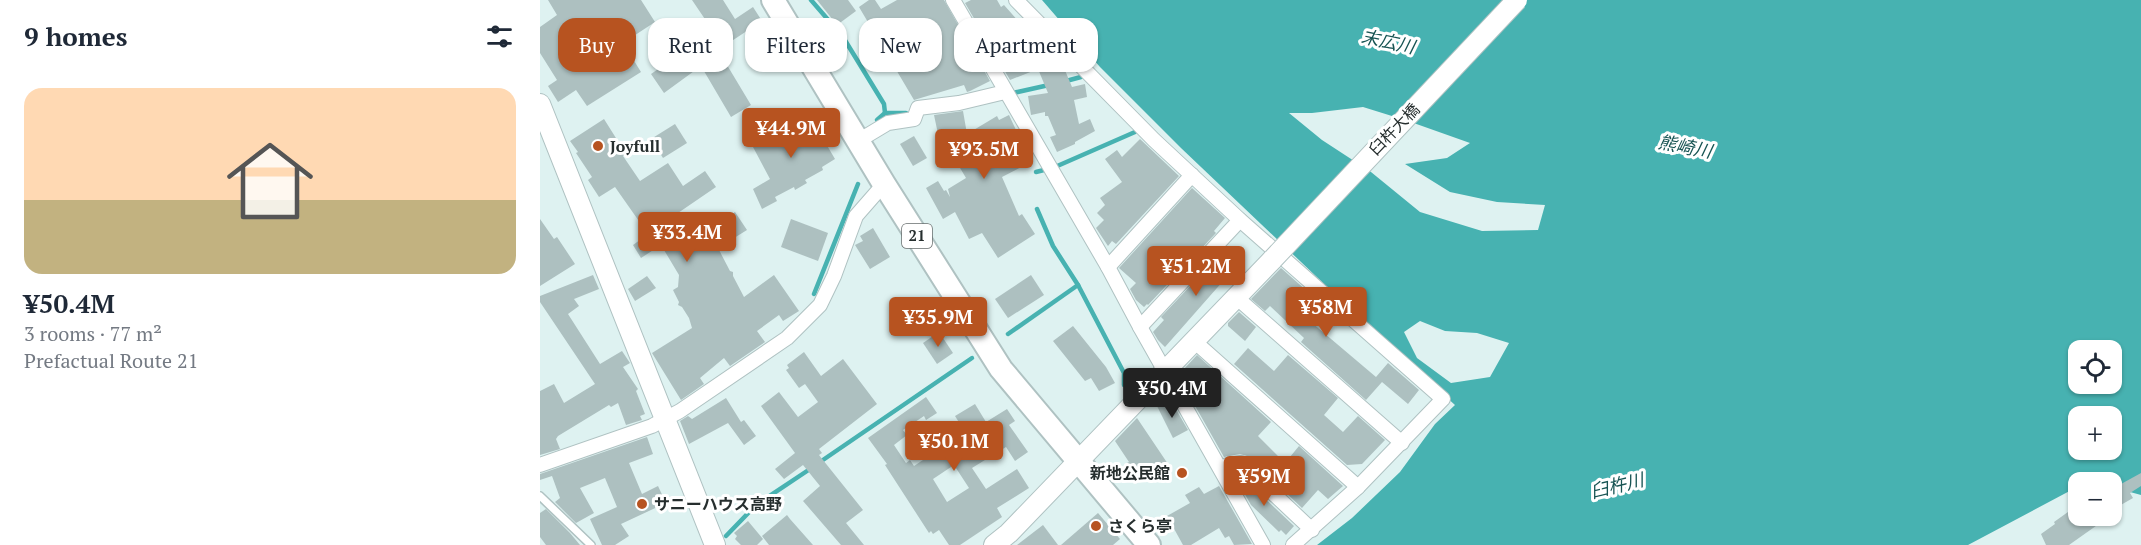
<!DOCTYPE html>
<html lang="en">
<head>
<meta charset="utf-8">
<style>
	body { margin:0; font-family:"PT Serif","Noto Sans JP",serif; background:#f2f2f3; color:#1f2937; height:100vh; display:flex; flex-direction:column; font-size:22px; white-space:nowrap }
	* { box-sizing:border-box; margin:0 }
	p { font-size:20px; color:#747a83 }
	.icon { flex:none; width:33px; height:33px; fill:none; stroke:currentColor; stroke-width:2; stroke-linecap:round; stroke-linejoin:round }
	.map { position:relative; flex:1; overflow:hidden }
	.panel { display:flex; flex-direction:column; background:#fff; width:540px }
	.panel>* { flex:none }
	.guide { position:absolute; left:18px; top:18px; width:570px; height:54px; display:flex; gap:12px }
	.tools { position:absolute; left:1528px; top:340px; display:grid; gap:12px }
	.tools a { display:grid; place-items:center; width:54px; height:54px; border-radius:12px; background:#fff; box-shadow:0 2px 4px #0004; font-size:30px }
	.price { position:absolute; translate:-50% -51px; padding:0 14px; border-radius:6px; background:#b75320; color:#fff; font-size:20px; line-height:39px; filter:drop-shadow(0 2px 3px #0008) }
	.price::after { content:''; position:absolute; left:50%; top:36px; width:18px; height:14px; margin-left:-9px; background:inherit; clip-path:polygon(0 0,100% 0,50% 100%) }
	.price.on { background:#222; color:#fff }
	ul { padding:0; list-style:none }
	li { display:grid; align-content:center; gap:12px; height:318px; padding:0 24px }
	li span { display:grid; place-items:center; height:186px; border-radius:18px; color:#555 }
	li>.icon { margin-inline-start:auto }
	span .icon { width:108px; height:108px; fill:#fffc; stroke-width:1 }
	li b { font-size:26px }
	h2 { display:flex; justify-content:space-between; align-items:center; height:72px; padding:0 24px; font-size:26px }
	.tag { padding:0 21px; border-radius:18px; background:#fff; box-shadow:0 2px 4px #0004; font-size:21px; line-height:54px }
	.tag.on { background:#b75320; color:#fff }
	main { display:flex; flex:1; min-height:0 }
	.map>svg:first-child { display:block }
	.water { fill:#47b2b1; fill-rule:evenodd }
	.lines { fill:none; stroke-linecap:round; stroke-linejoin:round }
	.stream { stroke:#47b2b1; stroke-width:4.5 }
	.building { fill:#adc0c0; fill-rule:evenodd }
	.lane-casing { stroke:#afc2c2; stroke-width:10 }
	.street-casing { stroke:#afc2c2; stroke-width:16 }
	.secondary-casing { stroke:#afc2c2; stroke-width:22 }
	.primary-casing { stroke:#afc2c2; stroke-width:26 }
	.lane { stroke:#fff; stroke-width:7 }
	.street { stroke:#fff; stroke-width:14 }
	.secondary { stroke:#fff; stroke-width:20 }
	.primary { stroke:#fff; stroke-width:22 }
	.secondary-bridge-casing { stroke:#afc2c2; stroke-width:22; stroke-linecap:butt }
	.secondary-bridge { stroke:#fff; stroke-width:20 }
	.poi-dot { fill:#b75320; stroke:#fff; stroke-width:2 }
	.labels { text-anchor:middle; stroke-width:6; stroke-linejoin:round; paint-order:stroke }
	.shield { fill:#fff; stroke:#676d6d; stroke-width:1.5 }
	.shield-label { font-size:15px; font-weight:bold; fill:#262e2e }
	.street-label { font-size:16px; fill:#262e2e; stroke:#fff }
	.poi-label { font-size:16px; font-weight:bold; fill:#262e2e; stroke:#fff; text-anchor:start }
	.water-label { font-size:18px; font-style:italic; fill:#175453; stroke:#fff }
</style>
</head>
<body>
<main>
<section class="panel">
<h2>9 homes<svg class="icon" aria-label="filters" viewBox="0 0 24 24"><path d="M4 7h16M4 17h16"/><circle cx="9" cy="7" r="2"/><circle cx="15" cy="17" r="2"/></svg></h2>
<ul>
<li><span style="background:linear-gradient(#ffd9b3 60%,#c2b280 0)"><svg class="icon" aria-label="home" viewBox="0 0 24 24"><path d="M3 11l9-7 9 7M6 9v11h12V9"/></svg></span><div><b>¥50.4M</b><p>3 rooms · 77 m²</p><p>Prefactual Route 21</p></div></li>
</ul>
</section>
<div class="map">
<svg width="1601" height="545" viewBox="0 0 1601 545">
	<rect width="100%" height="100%" fill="#def2f1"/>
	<path class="water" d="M502,0h1099v495l-29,-8v-4l-23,-2 -10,2v3l-111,59h-651l35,-27 48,-46 35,-48 20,-19 -75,-68 -199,-189 -81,-81zM823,107l45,14 62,22 -23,15 -42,6 45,28 47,10 48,3 -7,25 -56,1 -62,-19 -49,-40 -49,-32 -33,-27h23zM880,321l25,10 32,2 32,10 -19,34 -39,6 -34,-25 -13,-26zM1539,351h33v33h-33zM1539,417h33v33h-33z"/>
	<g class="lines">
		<g class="stream">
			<polyline points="271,0 303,37 344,104 345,113"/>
			<polyline points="526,81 541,77"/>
			<polyline points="473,93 509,85"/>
			<polyline points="337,120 345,113 366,113"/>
			<polyline points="515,167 595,132"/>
			<polyline points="496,172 504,170"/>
			<polyline points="497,209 513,246 538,285 584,373 584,385"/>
			<polyline points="274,294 318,184"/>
			<polyline points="468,334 538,285"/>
			<polyline points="280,462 432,358"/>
			<polyline points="186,536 216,505 273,467"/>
		</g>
	</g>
	<g class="building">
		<polygon points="8,0 101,0 115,22 83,43 101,72 47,106 36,90 18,102 8,86 17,80 0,53 0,27 17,15"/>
		<polygon points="152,0 183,0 195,19 213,7 222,21 178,50 211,105 191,117 161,66 124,93 111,74 173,31"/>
		<polygon points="277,0 308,0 316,11 297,25"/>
		<polygon points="329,0 335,0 341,9 357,0 404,0 450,81 430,91 427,92 424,85 374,100 319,7"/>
		<polygon points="431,0 457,0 461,7 464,5 481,24 485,22 492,34 495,32 502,39 506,49 510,47 519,56 532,87 545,84 547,97 534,100 539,124 550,119 555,131 535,142 535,144 517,152 510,137 516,135 508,116 505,116 505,112 491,115 488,96 508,93 498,69 470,80 425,3"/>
		<polygon points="423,111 427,134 457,116 459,120 469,115 491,162 462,177 479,216 482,214 495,234 458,258 442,233 429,239 415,212 403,219 386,188 398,181 404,191 406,190 410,197 408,189 426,178 400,134 398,134 394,115"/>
		<polygon points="269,115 295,159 282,167 283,170 265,180 267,183 255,190 254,187 235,197 237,201 222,209 213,189 230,179 213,147"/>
		<polygon points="64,119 86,154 83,156 100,181 128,163 143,186 165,171 176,187 138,213 155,238 195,212 207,230 178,248 190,271 193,272 193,276 204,297 234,275 259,311 243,321 239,315 217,331 225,342 190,366 184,358 160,378 164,384 141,400 112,353 152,328 149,318 142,307 138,305 139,302 133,290 138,287 139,275 121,245 101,258 93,245 108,234 75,187 59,197 48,180 52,177 36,153 38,152 30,141"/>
		<polygon points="135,124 147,143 123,158 111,139"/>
		<polygon points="374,136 387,158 373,166 360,144"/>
		<polygon points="600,139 639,176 576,244 572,241 568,246 556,228 564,220 557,213 565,205 560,198 582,182 565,159 577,150 582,157"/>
		<polygon points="652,188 685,218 674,231 676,233 608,305 607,304 604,307 596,300 590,289 596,283 579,268"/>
		<polygon points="0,219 14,239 17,237 35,264 0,286"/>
		<polygon points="251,219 288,233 278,261 241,247"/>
		<polygon points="333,228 350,257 330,269 315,245 323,241 320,236"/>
		<polygon points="686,248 702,264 684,280 625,347 618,340 613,332 624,320 621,317"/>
		<polygon points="741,268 785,307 771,322 836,377 848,363 879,390 868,404 842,382 826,400 761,342 764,338 730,306 725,311 711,299"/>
		<polygon points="53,275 59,289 34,299 39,306 28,314 60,364 82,351 90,363 83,367 98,389 96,391 105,414 100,416 102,420 86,425 78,403 71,407 69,405 18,436 16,439 20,449 0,455 0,391 14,384 24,403 55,384 0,302 0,296"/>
		<polygon points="491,275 504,295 468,318 455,299"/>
		<polygon points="107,276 116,288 95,301 88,289"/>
		<polygon points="699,312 716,327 705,341 688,326 688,323"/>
		<polygon points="533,326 566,367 575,383 559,391 551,378 545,381 513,341"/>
		<polygon points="399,332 413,353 397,364 383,343"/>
		<polygon points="708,348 734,371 748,355 798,398 784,415 803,432 818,416 845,440 822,464 807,465 694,364"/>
		<polygon points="264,352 281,376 303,359 337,404 279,449 282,453 279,455 323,510 306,523 324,545 301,545 263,501 280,486 263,465 244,479 235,469 255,453 221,406 239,392 258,417 278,402 265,384 259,388 246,370 249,368 247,365"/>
		<polygon points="657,355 731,422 718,436 745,463 759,446 803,486 788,499 778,490 762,508 707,456 700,454 684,457 654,404 666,389 644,369"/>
		<path d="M386,397l11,16 -11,7 -2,-4 -21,14 4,5 -13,10 12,18 4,-3 4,6 51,-34 -10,-16 20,-12 11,18 21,-13 8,12 -6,4 19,27 -13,9 -9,-14 -34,21 14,21 31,-20 12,19 -32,20 5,9 -42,28h-11l-10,-15 -6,4 -2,-3 -2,2 -44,-68 2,-1 -19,-26zM414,465l15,23 -22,14 -14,-23z"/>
		<polygon points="186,398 201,422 204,420 216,436 204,445 188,423 149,444 140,421 148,416 152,419"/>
		<polygon points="630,399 648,430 633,438 617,406"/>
		<polygon points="597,418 630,467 618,475 616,472 611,476 609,472 602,476 598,469 593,472 587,463 589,462 575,441"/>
		<polygon points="107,437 113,454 89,463 102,494 118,486 126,503 81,524 89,536 75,545 62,545 50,519 77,507 65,478 40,488 54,513 36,523 15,502 20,498 12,476 0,480 0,474"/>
		<polygon points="693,473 698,473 754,526 746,535 741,530 739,532 711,505"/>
		<polygon points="1601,473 1601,486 1590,493 1593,498 1572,510 1572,489"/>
		<polygon points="679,486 712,544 694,545 689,536 685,538 679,528 651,545 643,545 627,516 650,503 645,495 659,487 664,494"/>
		<polygon points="1539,508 1539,516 1570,516 1529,545 1506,545 1501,534 1515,524 1514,522 1528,512 1530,515"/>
		<polygon points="6,509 30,533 40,545 6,545 0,537 0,513"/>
		<polygon points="558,513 580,539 573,545 521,545"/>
		<polygon points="247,515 250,519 273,545 229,545 222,536"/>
		<polygon points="208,521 223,539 217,545 201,545 195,539 197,536 194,533"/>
		<polygon points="503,525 518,545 477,545"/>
	</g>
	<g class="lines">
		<defs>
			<polyline id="lane" points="0,496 51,545"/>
			<g id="street">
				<polyline points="413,0 568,267 600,327 723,545"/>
				<polyline points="476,0 614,140 700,220 903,399 818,487 753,545"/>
				<polyline points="318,141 348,123 374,119 378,108 419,103 465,92"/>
				<polyline points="568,267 652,175"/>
				<polyline points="696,297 862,443"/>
				<polyline points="600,327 700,220"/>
				<polyline points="654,341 818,487"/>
				<polyline points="0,465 112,426 140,411 247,338 280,305 294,276 316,216 344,184"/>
				<polyline points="680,468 688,465 701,463 772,530"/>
			</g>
			<g id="secondary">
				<polyline points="0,104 175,545"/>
				<polyline points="454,545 469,533 733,259"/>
			</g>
			<polyline id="primary" points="233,0 344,184 461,369 609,545"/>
		</defs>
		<use href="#lane" class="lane-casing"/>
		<use href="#street" class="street-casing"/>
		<use href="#secondary" class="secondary-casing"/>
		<use href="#primary" class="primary-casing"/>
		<use href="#lane" class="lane"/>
		<use href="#street" class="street"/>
		<use href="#secondary" class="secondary"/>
		<use href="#primary" class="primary"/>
		<defs>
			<polyline id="secondary-bridge" points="733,259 977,0"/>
		</defs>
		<use href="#secondary-bridge" class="secondary-bridge-casing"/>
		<use href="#secondary-bridge" class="secondary-bridge"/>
	</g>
	<g class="poi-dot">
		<circle cx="58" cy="146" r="6"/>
		<circle cx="642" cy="473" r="6"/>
		<circle cx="102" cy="504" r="6"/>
		<circle cx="556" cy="526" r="6"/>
	</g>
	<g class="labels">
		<rect class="shield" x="362" y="224" width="30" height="24" rx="4.5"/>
		<g class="shield-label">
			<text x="377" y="241">21</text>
		</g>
		<g class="street-label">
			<text transform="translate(854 129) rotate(-46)" y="6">臼杵大橋</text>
		</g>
		<g class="poi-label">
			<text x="70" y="152">Joyfull</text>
			<text x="630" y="479" text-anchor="end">新地公民館</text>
			<text x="114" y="510">サニーハウス高野</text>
			<text x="568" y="532">さくら亭</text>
		</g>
		<g class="water-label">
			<text transform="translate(848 42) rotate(12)" y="6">末広川</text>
			<text transform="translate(1145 147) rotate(11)" y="6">熊崎川</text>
			<text transform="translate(1077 486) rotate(-14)" y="6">臼杵川</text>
		</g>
	</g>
</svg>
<div class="tools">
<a><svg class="icon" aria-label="locate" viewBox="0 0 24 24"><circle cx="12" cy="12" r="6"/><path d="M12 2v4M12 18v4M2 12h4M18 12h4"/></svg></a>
<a>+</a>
<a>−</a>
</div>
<b class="price" style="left:251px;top:159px">¥44.9M</b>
<b class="price" style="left:444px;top:180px">¥93.5M</b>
<b class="price" style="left:147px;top:263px">¥33.4M</b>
<b class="price" style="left:656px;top:297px">¥51.2M</b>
<b class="price" style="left:786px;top:338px">¥58M</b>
<b class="price" style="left:398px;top:348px">¥35.9M</b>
<b class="price on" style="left:632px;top:419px">¥50.4M</b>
<b class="price" style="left:414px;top:472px">¥50.1M</b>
<b class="price" style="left:724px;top:507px">¥59M</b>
<div class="guide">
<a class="tag on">Buy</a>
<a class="tag">Rent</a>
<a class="tag">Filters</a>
<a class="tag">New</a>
<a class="tag">Apartment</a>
</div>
</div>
</main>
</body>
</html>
